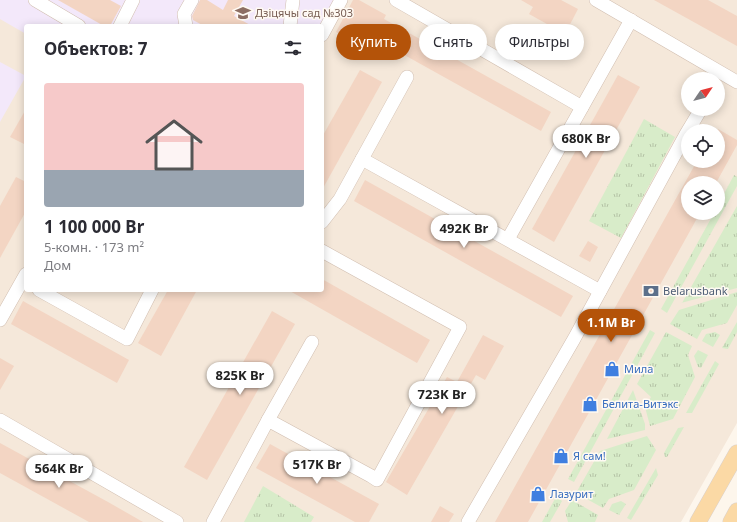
<!DOCTYPE html>
<html lang="ru">
<head>
<meta charset="utf-8">
<style>
	body { margin:0; font-family:"Noto Sans",sans-serif; background:#f7f7f7; color:#2b2b33; height:100vh; display:flex; flex-direction:column; font-size:15px; white-space:nowrap }
	* { box-sizing:border-box; margin:0 }
	p { font-size:13px; color:#7c7c81 }
	.icon { flex:none; width:22px; height:22px; fill:none; stroke:currentColor; stroke-width:2; stroke-linecap:round; stroke-linejoin:round }
	.map { position:relative; flex:1; overflow:hidden }
	.side { position:absolute; left:24px; top:24px; width:300px; height:268px; display:flex; flex-direction:column; background:#fff; border-radius:4px; box-shadow:0 2px 10px #0003 }
	.side>* { flex:none }
	.top-card { position:absolute; left:336px; top:24px; width:341px; height:36px; display:flex; gap:8px }
	.needle { width:26px; rotate:55deg }
	.fabs { position:absolute; left:681px; top:72px; display:grid; gap:8px }
	.fabs a { display:grid; place-items:center; width:44px; height:44px; border-radius:50%; background:#fff; box-shadow:0 2px 10px #0003; font-size:20px }
	.price { position:absolute; translate:-50% -34px; padding:0 9px; border-radius:14px; background:#fff; color:#222; font-size:13px; line-height:26px; filter:drop-shadow(0 1px 2px #0008) }
	.price::after { content:''; position:absolute; left:50%; top:24px; width:12px; height:9px; margin-left:-6px; background:inherit; clip-path:polygon(0 0,100% 0,50% 100%) }
	.price.active { background:#b45309; color:#fff }
	ul { padding:0; list-style:none }
	li { display:grid; align-content:center; gap:8px; height:212px; padding:0 20px }
	li span { display:grid; place-items:center; height:124px; border-radius:4px; color:#555 }
	li>.icon { margin-inline-start:auto }
	span .icon { width:72px; height:72px; fill:#fffc; stroke-width:1 }
	li b { font-size:17px }
	h2 { display:flex; justify-content:space-between; align-items:center; height:48px; padding:0 20px; font-size:17px }
	.chip { padding:0 14px; border-radius:18px; background:#fff; box-shadow:0 2px 10px #0003; font-size:14px; line-height:36px }
	.chip.active { background:#b45309; color:#fff }
	.map>svg:first-child { display:block }
	.residential { fill:#f5e8da; fill-rule:evenodd }
	.education { fill:#f3e8fa }
	.grass { fill:url(#grass-tufts) }
	.building { fill:#f3d5c3 }
	.lines { fill:none; stroke-linecap:round; stroke-linejoin:round }
	.minor-casing { stroke:#d1beb0; stroke-width:14 }
	.major-casing { stroke:#dad1cd; stroke-width:17 }
	.minor { stroke:#fff; stroke-width:13 }
	.major { stroke:#fbd9a5; stroke-width:16 }
	.labels { text-anchor:middle; stroke-width:3; stroke-linejoin:round; paint-order:stroke }
	.education-label { font-size:11px; fill:#785e54; stroke:#fffaf3; text-anchor:start }
	.service-label { font-size:11px; fill:#4e5e75; stroke:#fffaf3; text-anchor:start }
	.shop-label { font-size:11px; fill:#366cbe; stroke:#fffaf3; text-anchor:start }
</style>
</head>
<body>
<div class="map">
<svg width="737" height="522" viewBox="0 0 737 522">
	<defs>
		<pattern id="grass-tufts" width="24" height="20" patternUnits="userSpaceOnUse"><rect width="24" height="20" fill="#d8ecc9"/><path d="M3 7l-1-3M5 7V3M7 7l1-3M15 17l-1-3M17 17v-4M19 17l1-3" fill="none" stroke="#b4c2a5"/></pattern>
	</defs>
	<rect width="100%" height="100%" fill="#fdf6ec"/>
	<path class="residential" d="M0,0h737v423l-56,99h-681zM26,26h296v264h-296zM688,79h30v30h-30zM688,131h30v30h-30zM688,183h30v30h-30z"/>
	<g class="education">
		<polygon points="0,0 338,0 322,26 26,26 26,34 0,19"/>
		<polygon points="0,62 26,76 0,122"/>
	</g>
	<g class="grass">
		<polygon points="644,119 675,137 621,238 589,221"/>
		<polygon points="734,175 737,177 737,186 667,313 661,309 714,213 718,213 718,205"/>
		<polygon points="737,206 737,288 681,303 682,303"/>
		<polygon points="737,292 737,305 727,323 702,330 697,339 670,324 679,310"/>
		<polygon points="737,322 737,332 728,349 722,348"/>
		<polygon points="650,330 655,333 574,482 568,479"/>
		<polygon points="666,332 692,346 688,355 695,377 673,419 650,426 645,407 651,397 637,384"/>
		<polygon points="715,332 720,335 713,347 702,341 706,334"/>
		<polygon points="698,350 708,355 701,368 698,367 694,356"/>
		<polygon points="715,361 719,364 692,413 686,413"/>
		<polygon points="633,390 645,424 645,430 607,439"/>
		<polygon points="684,427 667,457 665,457 664,453 678,428"/>
		<polygon points="647,436 656,450 634,490 609,499 603,508 576,493 600,451"/>
		<polygon points="656,468 658,475 631,520 627,518"/>
		<polygon points="263,486 314,517 311,522 244,522"/>
		<polygon points="556,497 562,501 550,522 542,522"/>
		<polygon points="572,500 598,515 595,522 568,522 565,511"/>
		<polygon points="621,501 626,504 619,515 609,510 612,504"/>
	</g>
	<g class="building">
		<polygon points="58,0 110,0 121,6 110,26 104,26"/>
		<polygon points="200,0 207,0 223,10 228,0 243,0 234,16 252,26 204,26 193,20 192,16"/>
		<polygon points="353,0 359,0 386,15 384,19 551,112 541,131 381,42 375,54 336,32"/>
		<polygon points="521,0 561,0 578,9 565,34 529,14 533,7"/>
		<polygon points="654,0 708,0 737,16 737,46"/>
		<polygon points="360,70 382,82 322,190 322,137"/>
		<polygon points="618,75 640,87 554,242 532,229"/>
		<polygon points="26,109 26,145 10,137"/>
		<polygon points="718,129 737,140 737,145 716,183 688,183 688,213 700,213 528,522 495,522 697,161 718,161"/>
		<polygon points="16,177 26,182 26,211 0,258 0,206"/>
		<polygon points="365,180 573,296 561,317 354,201"/>
		<polygon points="588,241 598,247 590,262 579,256"/>
		<polygon points="322,279 430,340 417,363 288,290 322,290"/>
		<polygon points="168,290 197,290 161,356 138,343"/>
		<polygon points="23,301 129,360 117,383 11,324"/>
		<polygon points="272,311 295,324 207,480 184,467"/>
		<polygon points="483,335 504,346 485,380 476,375 407,495 386,482 447,377 457,382"/>
		<polygon points="0,358 14,366 0,390"/>
		<polygon points="0,443 108,502 143,522 89,522 0,473"/>
		<polygon points="270,444 379,504 369,522 355,522 256,468"/>
		<polygon points="440,506 454,514 449,522 431,522"/>
	</g>
	<g class="lines">
		<defs>
			<g id="minor">
				<polyline points="35,0 79,26"/>
				<polyline points="396,0 582,107"/>
				<polyline points="596,0 737,82"/>
				<polyline points="120,26 133,0"/>
				<polyline points="186,26 184,14 192,0"/>
				<polyline points="290,26 293,0"/>
				<polyline points="322,35 341,0"/>
				<polyline points="362,159 600,291"/>
				<polyline points="322,222 340,199 407,77"/>
				<polyline points="508,239 631,20"/>
				<polyline points="39,290 127,339 152,290"/>
				<polyline points="0,320 26,274"/>
				<polyline points="0,420 177,522"/>
				<polyline points="268,420 312,342"/>
				<polyline points="213,522 268,420 371,476 377,480 460,327 322,251"/>
				<polyline points="468,522 574,339 686,134 701,109"/>
			</g>
			<g id="major">
				<polyline points="698,522 737,453"/>
				<polyline points="731,522 737,511"/>
			</g>
		</defs>
		<use href="#minor" class="minor-casing"/>
		<use href="#major" class="major-casing"/>
		<use href="#minor" class="minor"/>
		<use href="#major" class="major"/>
	</g>
	<defs>
		<symbol id="school-bare" viewBox="-9 -9 18 18"><path d="M0-5L7-2L0 1L-7-2ZM-4 1L0 2.5L4 1V4Q0 6-4 4Z" fill="#8d6e63" stroke="#fffaf3" stroke-width="2.5" paint-order="stroke"/></symbol>
		<symbol id="bank-bare" viewBox="-9 -9 18 18"><path d="M-6-4H6V4H-6ZM0-2.3a2.3 2.3 0 1 0 0 4.6a2.3 2.3 0 1 0 0-4.6Z" fill="#5c6f8a" stroke="#fffaf3" stroke-width="2.5" paint-order="stroke"/></symbol>
		<symbol id="shop-bare" viewBox="-9 -9 18 18"><path d="M-5-2.5h2.3a2.7 3.5 0 0 1 5.4 0H5L5.5 6h-11ZM-1.5-2.5h3a1.5 2.3 0 0 0-3 0Z" fill="#3f7fe0" stroke="#fffaf3" stroke-width="2.5" paint-order="stroke"/></symbol>
	</defs>
	<g fill-rule="evenodd">
		<use href="#school-bare" x="232" y="2" width="22" height="22"/>
		<use href="#bank-bare" x="640" y="280" width="22" height="22"/>
		<use href="#shop-bare" x="601" y="358" width="22" height="22"/>
		<use href="#shop-bare" x="579" y="393" width="22" height="22"/>
		<use href="#shop-bare" x="550" y="445" width="22" height="22"/>
		<use href="#shop-bare" x="527" y="483" width="22" height="22"/>
	</g>
	<g class="labels">
		<g class="education-label">
			<text x="255" y="17">Дзіцячы сад №303</text>
		</g>
		<g class="service-label">
			<text x="663" y="295">Belarusbank</text>
		</g>
		<g class="shop-label">
			<text x="624" y="373">Мила</text>
			<text x="602" y="408">Белита-Витэкс</text>
			<text x="573" y="460">Я сам!</text>
			<text x="550" y="498">Лазурит</text>
		</g>
	</g>
</svg>
<div class="fabs">
<a><svg class="needle" viewBox="-14 -14 28 28"><path d="M0-13l5 13h-10z" fill="#e53935"/><path d="M0 13l5-13h-10z" fill="#7c7c81"/></svg></a>
<a><svg class="icon" aria-label="locate" viewBox="0 0 24 24"><circle cx="12" cy="12" r="6"/><path d="M12 2v4M12 18v4M2 12h4M18 12h4"/></svg></a>
<a><svg class="icon" aria-label="layers" viewBox="0 0 24 24"><path d="M12 4l9 5-9 5-9-5zM3 14l9 5 9-5"/></svg></a>
</div>
<b class="price" style="left:586px;top:159px">680K Br</b>
<b class="price" style="left:464px;top:249px">492K Br</b>
<b class="price active" style="left:611px;top:343px">1.1M Br</b>
<b class="price" style="left:240px;top:396px">825K Br</b>
<b class="price" style="left:442px;top:415px">723K Br</b>
<b class="price" style="left:317px;top:485px">517K Br</b>
<b class="price" style="left:59px;top:489px">564K Br</b>
<div class="top-card">
<a class="chip active">Купить</a>
<a class="chip">Снять</a>
<a class="chip">Фильтры</a>
</div>
<section class="side">
<h2>Объектов: 7<svg class="icon" aria-label="filters" viewBox="0 0 24 24"><path d="M4 7h16M4 17h16"/><circle cx="9" cy="7" r="2"/><circle cx="15" cy="17" r="2"/></svg></h2>
<ul>
<li><span style="background:linear-gradient(#f6c9c9 70%,#9aa5b1 0)"><svg class="icon" aria-label="home" viewBox="0 0 24 24"><path d="M3 11l9-7 9 7M6 9v11h12V9"/></svg></span><div><b>1 100 000 Br</b><p>5-комн. · 173 m²</p><p>Дом</p></div></li>
</ul>
</section>
</div>
</body>
</html>
